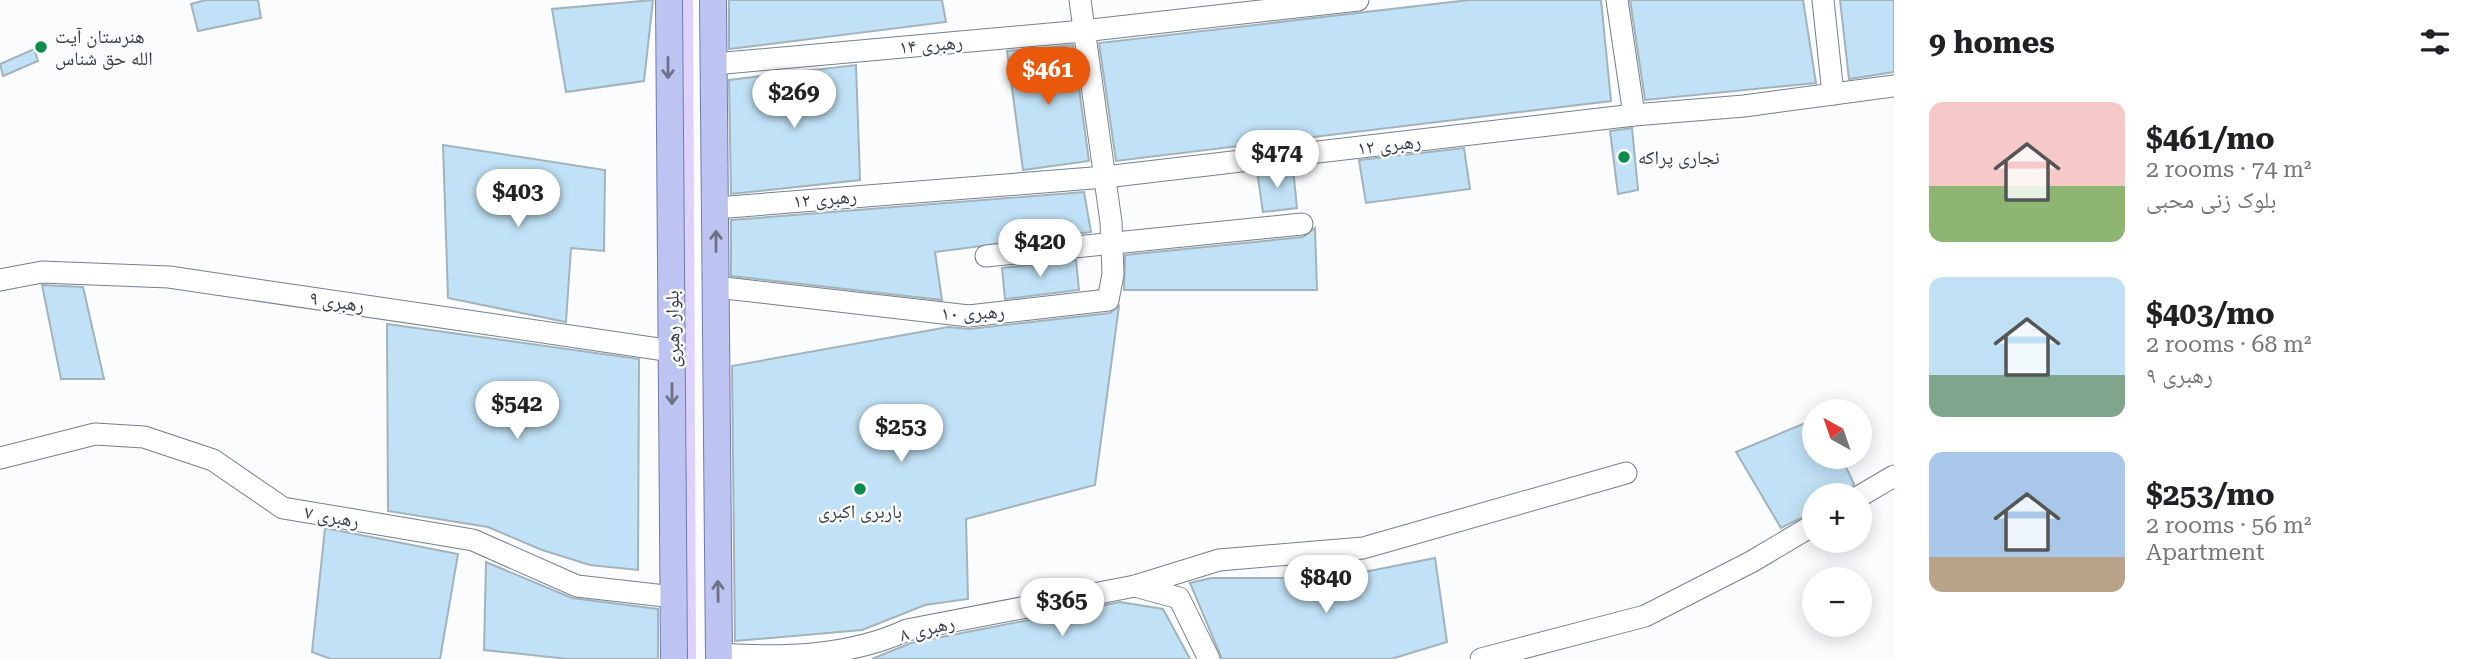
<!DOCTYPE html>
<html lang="en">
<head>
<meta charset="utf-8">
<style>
	body { margin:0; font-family:"Roboto Serif","Noto Naskh Arabic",serif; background:#f2f2f2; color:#202124; height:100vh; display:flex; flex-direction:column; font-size:26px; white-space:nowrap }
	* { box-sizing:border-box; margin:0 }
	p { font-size:23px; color:#757577 }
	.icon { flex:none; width:38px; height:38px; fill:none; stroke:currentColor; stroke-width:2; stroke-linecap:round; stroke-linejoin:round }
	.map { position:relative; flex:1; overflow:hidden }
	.sheet { display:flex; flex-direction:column; background:#fff; width:595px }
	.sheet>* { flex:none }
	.needle { width:46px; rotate:320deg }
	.controls { position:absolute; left:1802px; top:399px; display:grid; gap:14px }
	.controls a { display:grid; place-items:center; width:70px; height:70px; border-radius:50%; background:#fff; box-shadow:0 4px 18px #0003; font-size:35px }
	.price { position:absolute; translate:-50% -60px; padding:0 16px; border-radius:24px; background:#fff; color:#222; font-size:23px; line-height:46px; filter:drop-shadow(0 2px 4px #0008) }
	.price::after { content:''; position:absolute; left:50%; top:42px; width:21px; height:16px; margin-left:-10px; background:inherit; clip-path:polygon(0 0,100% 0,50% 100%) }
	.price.current { background:#ea580c; color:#fff }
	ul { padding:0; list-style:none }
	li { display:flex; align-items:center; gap:21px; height:175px; padding:0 35px }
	li span { display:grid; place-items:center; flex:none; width:196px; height:140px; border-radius:14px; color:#555 }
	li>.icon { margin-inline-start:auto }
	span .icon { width:84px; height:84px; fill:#fffc; stroke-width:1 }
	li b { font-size:30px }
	h2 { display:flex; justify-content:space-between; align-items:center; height:84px; padding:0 35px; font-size:30px }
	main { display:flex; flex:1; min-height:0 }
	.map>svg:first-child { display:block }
	.green { fill:#ddd2fd }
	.building { fill:#c1e2f6; stroke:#a3b2bb; stroke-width:2 }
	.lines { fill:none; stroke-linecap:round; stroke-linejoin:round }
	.minor-casing { stroke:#767f8b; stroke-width:23 }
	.major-casing { stroke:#727bad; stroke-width:28 }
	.minor { stroke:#fff; stroke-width:21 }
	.major { stroke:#bdc4f1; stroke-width:26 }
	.oneway { stroke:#6d7287 }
	.poi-dot { fill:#098c49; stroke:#fafcfe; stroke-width:2.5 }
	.labels { text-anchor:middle; stroke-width:5; stroke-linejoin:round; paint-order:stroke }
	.poi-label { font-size:19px; fill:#373b40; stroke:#fafcfe; text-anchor:start }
	.street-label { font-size:19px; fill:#373b40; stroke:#fafcfe }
</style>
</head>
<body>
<main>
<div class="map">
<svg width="1894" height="659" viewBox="0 0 1894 659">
	<rect width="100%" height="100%" fill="#fafcfe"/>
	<polygon class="green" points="683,0 693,0 696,659 685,659"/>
	<g class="building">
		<polygon points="206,0 258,0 261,18 198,31 191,4"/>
		<polygon points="653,0 644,81 566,92 552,9"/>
		<polygon points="729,0 942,0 946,22 729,49"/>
		<polygon points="1469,0 1601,0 1611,101 1116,161 1099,43"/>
		<polygon points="1630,0 1803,0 1816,83 1645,100"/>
		<polygon points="1840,0 1894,0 1894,72 1849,79"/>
		<polygon points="1073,45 1089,161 1023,170 1007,51"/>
		<polygon points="34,49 38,61 3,76 0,64"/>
		<polygon points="856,65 860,180 731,194 729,80"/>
		<polygon points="1632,128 1638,190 1618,194 1610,131"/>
		<polygon points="443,145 605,170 604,251 571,248 566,322 448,298"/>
		<polygon points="1464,148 1470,189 1366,203 1359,160"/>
		<polygon points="1293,168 1297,208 1263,212 1257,172"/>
		<polygon points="1084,192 1091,232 935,252 942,300 731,276 731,220"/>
		<polygon points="1315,228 1317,290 1124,290 1125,255 1303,237"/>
		<polygon points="1076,260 1079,290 1005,299 1002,268"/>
		<polygon points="42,285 83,287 104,379 61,379"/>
		<polygon points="1119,306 1095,485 966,519 968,599 925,605 862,630 735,641 732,366 948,327 970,329 1110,313"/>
		<polygon points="387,324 639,359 638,570 590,565 542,550 488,527 388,511"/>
		<polygon points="1815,419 1815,457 1841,457 1854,484 1847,495 1815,495 1815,511 1781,528 1736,452"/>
		<polygon points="325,528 458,554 440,659 331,659 312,652"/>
		<polygon points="1435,558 1447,642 1391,659 1222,659 1190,583 1211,578 1334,578"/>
		<polygon points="486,562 572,598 658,609 658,659 568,659 484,650"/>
		<polygon points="1120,602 1163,609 1190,659 872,659 911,643"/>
	</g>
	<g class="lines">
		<defs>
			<g id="minor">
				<polyline points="1617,0 1634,115"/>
				<polyline points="1823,0 1833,94"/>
				<polyline points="714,64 1083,31 1358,0"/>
				<polyline points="716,208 1105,177 1634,115 1744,106 1894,86"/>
				<polyline points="986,256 1302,224"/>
				<polyline points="0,280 42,272 169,277 672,351"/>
				<polyline points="716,287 969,316 1108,300 1113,274 1111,222 1080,0"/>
				<polyline points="0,458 95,434 144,437 213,460 283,508 473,540 577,586 674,597"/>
				<polyline points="1860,496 1894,476"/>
				<polyline points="1135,586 1179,598 1209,659"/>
				<path d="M719,654c63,4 130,3 188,-24l228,-44 84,-26 144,-12 263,-75"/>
				<polyline points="1481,659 1645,616 1751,562 1815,524"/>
			</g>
			<g id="major">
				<polyline points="669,0 674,659"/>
				<polyline points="713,0 719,659"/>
			</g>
		</defs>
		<use href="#minor" class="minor-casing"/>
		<use href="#major" class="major-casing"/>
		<use href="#minor" class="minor"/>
		<use href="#major" class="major"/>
	</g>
	<defs><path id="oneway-shaft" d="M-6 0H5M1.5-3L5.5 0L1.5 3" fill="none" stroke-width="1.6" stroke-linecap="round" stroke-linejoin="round" transform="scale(1.75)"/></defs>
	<g class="oneway">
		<use href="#oneway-shaft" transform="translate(668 68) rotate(90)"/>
		<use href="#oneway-shaft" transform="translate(716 241) rotate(-90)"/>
		<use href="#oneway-shaft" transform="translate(672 394) rotate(90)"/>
		<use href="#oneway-shaft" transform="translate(718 591) rotate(-91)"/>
	</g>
	<g class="poi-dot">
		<circle cx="41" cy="47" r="7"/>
		<circle cx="1624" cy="157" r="7"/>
		<circle cx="860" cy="489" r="7"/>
	</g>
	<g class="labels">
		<g class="poi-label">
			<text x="55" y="43">هنرستان آیت<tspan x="55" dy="22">الله حق شناس</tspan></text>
			<text x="1638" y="164">نجاری پراکه</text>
			<text x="860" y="518" text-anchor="middle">باربری اکبری</text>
		</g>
		<g class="street-label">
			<text transform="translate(931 44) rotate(-5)" y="7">رهبری ۱۴</text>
			<text transform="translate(1389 144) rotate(-7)" y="7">رهبری ۱۲</text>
			<text transform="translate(825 198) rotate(-5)" y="7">رهبری ۱۲</text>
			<text transform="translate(337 301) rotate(8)" y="7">رهبری ۹</text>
			<text transform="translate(973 312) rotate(-2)" y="7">رهبری ۱۰</text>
			<text transform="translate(672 329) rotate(-91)" y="7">بلوار رهبری</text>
			<text transform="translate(332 516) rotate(10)" y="7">رهبری ۷</text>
			<text transform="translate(927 628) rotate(-14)" y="7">رهبری ۸</text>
		</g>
	</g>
</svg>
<div class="controls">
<a><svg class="needle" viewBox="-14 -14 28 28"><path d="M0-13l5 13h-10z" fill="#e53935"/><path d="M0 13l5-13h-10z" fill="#757577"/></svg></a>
<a>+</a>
<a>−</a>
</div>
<b class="price current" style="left:1048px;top:107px">$461</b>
<b class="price" style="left:794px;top:130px">$269</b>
<b class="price" style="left:1277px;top:190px">$474</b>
<b class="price" style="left:518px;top:229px">$403</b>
<b class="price" style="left:1040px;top:279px">$420</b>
<b class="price" style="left:517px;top:441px">$542</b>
<b class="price" style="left:901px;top:464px">$253</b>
<b class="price" style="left:1326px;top:615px">$840</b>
<b class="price" style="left:1062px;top:638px">$365</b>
</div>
<section class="sheet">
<h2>9 homes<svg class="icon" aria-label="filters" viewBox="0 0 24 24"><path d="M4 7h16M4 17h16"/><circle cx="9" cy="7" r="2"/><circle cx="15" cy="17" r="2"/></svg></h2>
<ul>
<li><span style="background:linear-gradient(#f6c9c9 60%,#8fb573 0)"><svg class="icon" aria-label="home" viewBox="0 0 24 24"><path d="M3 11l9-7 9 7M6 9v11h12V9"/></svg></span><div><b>$461/mo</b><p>2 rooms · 74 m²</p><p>بلوک زنی محبی</p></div></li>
<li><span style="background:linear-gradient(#bfe0f5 70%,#7fa58c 0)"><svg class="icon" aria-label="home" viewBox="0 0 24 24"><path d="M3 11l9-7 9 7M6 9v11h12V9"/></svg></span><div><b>$403/mo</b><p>2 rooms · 68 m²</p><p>رهبری ۹</p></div></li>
<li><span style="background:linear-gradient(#a9c7e8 75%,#b9a48a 0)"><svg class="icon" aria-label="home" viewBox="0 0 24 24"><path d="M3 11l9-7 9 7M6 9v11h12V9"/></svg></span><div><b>$253/mo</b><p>2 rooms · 56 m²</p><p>Apartment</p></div></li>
</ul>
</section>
</main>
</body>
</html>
